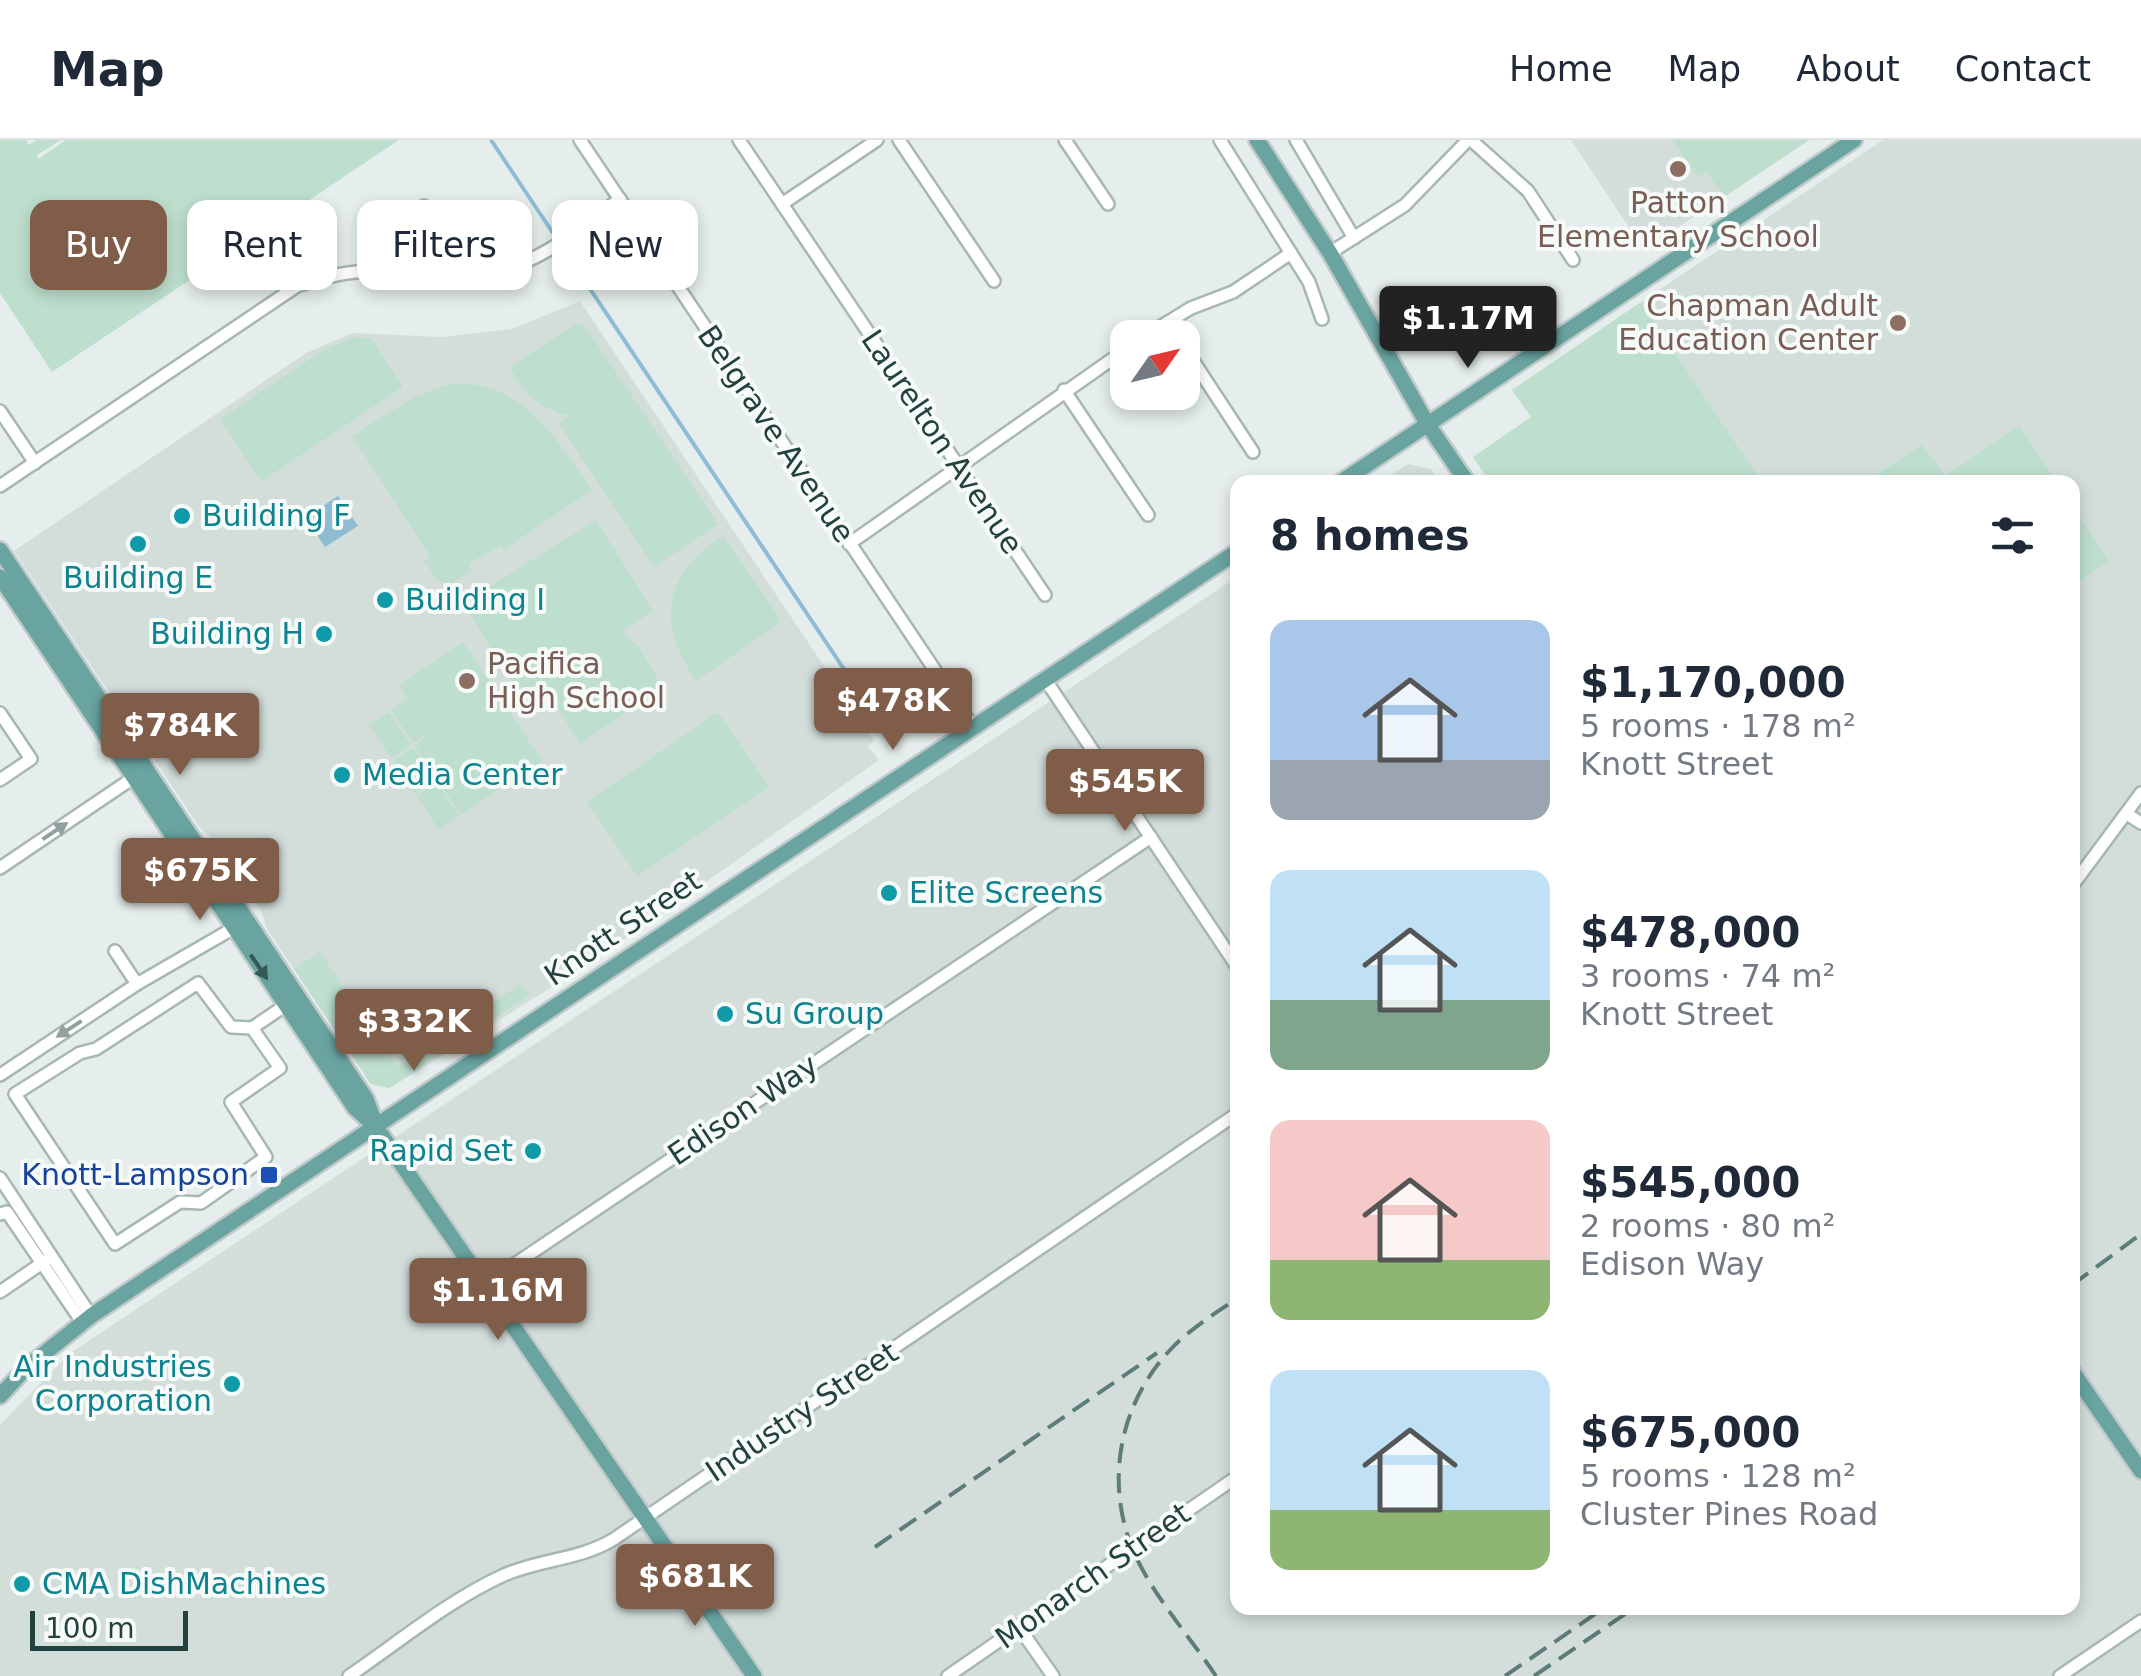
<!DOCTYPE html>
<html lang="en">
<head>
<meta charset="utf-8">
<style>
	body { margin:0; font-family:"DejaVu Sans",sans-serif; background:#f2f2f3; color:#1f2937; height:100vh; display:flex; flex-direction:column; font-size:38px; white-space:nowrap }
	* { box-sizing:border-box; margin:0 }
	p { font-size:32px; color:#747a83 }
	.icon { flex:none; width:55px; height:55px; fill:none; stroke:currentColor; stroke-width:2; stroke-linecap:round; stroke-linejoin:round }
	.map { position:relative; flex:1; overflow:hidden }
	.side { position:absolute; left:1230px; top:335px; width:850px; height:1140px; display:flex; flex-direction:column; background:#fff; border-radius:20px; box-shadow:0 5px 15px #0003 }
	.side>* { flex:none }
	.banner { position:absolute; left:30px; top:60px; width:950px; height:90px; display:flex; gap:20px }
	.needle { width:65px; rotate:56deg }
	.buttons { position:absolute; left:1110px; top:180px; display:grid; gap:20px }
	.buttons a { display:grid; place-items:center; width:90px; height:90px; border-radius:20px; background:#fff; box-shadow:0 5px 15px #0003; font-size:50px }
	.scale { position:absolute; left:30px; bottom:25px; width:158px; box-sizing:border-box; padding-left:10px; border:5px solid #23413e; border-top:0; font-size:28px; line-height:35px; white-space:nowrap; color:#23413e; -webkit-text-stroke:8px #f6faf9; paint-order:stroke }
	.price { position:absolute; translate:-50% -85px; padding:0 22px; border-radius:10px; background:#7f5d48; color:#fff; font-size:32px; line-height:65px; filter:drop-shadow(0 2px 5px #0008) }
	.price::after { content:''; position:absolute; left:50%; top:60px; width:30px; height:22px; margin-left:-15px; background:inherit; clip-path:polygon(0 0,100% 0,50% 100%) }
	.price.selected { background:#222; color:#fff }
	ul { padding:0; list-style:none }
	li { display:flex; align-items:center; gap:30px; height:250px; padding:0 40px }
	li span { display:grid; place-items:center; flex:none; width:280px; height:200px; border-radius:20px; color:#555 }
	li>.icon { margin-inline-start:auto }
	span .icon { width:120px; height:120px; fill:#fffc; stroke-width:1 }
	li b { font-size:42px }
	h2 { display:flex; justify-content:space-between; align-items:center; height:120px; padding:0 40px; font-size:42px }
	.tag { padding:0 35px; border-radius:20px; background:#fff; box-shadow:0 5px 15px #0003; font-size:35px; line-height:90px }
	.tag.selected { background:#7f5d48; color:#fff }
	header { display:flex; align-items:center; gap:60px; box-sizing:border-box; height:140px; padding:0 50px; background:#fff; border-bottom:2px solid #e0e1e3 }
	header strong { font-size:48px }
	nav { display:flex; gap:55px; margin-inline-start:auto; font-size:35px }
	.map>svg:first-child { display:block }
	.built { fill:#d3dedb }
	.green { fill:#bedfcd }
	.water { fill:#8dbcd3 }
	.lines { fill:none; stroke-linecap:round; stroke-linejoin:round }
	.stream { stroke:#8dbcd3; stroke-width:4 }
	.minor-casing { stroke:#a7b7b4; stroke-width:16 }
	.major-casing { stroke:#c1cac9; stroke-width:20 }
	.minor { stroke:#fff; stroke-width:11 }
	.major { stroke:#69a4a0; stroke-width:15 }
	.rail { stroke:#5e7c79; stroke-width:4; stroke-dasharray:20 10; stroke-linecap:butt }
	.oneway { fill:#91a09e }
	.oneway2 { fill:#345a56 }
	.education-dot { fill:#8d6e63; stroke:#f6faf9; stroke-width:4 }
	.culture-dot { fill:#0f9aa8; stroke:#f6faf9; stroke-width:4 }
	.transit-dot { fill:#1a4fb4; stroke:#f6faf9; stroke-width:4 }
	.labels { text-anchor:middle; stroke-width:8; stroke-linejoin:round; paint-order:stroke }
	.education-label { font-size:30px; fill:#785e54; stroke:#f6faf9 }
	.street-label { font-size:30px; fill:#23413e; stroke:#f6faf9 }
	.culture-label { font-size:30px; fill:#0d838f; stroke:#f6faf9; text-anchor:start }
	.transit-label { font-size:30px; fill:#164399; stroke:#f6faf9; text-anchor:end }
</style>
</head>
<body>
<header>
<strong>Map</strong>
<nav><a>Home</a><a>Map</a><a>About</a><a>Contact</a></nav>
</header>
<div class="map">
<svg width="2141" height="1536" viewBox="0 0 2141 1536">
	<rect width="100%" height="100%" fill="#e5eeec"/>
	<g class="built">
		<polygon points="1571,0 1809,0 1644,110"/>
		<polygon points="1883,0 2141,0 2141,1536 0,1536 0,1285 69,1214 1237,437 1238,1468 2072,1468 2072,446 2109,421 2073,366 2072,342 2057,342 2019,285 1944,337 1922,304 1865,342 1762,342 1641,162"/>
		<polygon points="580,161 874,601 868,606 879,620 592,822 390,948 371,944 267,789 261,770 214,700 200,688 14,411 306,213 353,193 441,197 512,189"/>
		<polygon points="1408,324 1431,329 1441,342 1380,342"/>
	</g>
	<g class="green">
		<polygon points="0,0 26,0 29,5 36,0 61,0 37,15 38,19 66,0 399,0 52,232 0,153"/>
		<polygon points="1672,0 1809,0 1724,57 1707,32 1698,37"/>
		<polygon points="1641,162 1762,342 1490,342 1473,317 1531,277 1512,250"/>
		<path d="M576,184l9,2 133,198 -64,43 -95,-143 10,-8c-29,-8 -46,-22 -59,-49z"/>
		<polygon points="354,197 371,198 403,247 261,342 220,279 323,210"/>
		<path d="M450,244c73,-5 105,54 142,106l-89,60 -3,-4 -32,18 4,7 -20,13 -14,-3 -14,-20 6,-5 -78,-120 62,-39z"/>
		<polygon points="2019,285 2057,342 1865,342 1922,304 1945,336"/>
		<polygon points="2073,366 2109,421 2073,446 2072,446"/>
		<polygon points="596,380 653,471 622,491 639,507 663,548 580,603 541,542 520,554 463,463"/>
		<path d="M723,396l56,81 -2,8 -81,56c-40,-58 -33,-108 27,-145z"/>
		<polygon points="463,502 542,621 461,675 439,642 455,628 437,639 415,606 430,592 413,603 391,570 407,559 399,545"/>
		<polygon points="389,572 411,605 391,618 369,585"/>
		<polygon points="718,572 769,647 637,736 587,662"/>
		<polygon points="413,607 435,640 415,654 393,621"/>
		<polygon points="437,643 459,676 439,690 417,656"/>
		<polygon points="320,812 397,927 520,844 530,855 389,948 371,944 294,829"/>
	</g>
	<polygon class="water" points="338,356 358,386 325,407 309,383 305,385 302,380"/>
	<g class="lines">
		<g class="stream">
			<polyline points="491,0 557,99"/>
			<polyline points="562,107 890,598"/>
		</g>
		<defs>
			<g id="minor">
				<polyline points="580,0 973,587"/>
				<polyline points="739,0 1045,455"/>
				<polyline points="899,0 994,141"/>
				<polyline points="1065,0 1108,64"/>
				<polyline points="1220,0 1309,142 1322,179"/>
				<polyline points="1296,0 1354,98"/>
				<polyline points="1471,0 1528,51 1573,120"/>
				<polyline points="782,64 877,0"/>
				<polyline points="1330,113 1405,65 1468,0"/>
				<polyline points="407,132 424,66"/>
				<polyline points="1142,198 1191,168 1233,152 1291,113"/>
				<polyline points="1182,204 1253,312"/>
				<polyline points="1064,250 1148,375"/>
				<polyline points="0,271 35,323"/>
				<path d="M0,346l297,-200c27,-9 53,-16 83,-15 38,1 76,10 115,1 48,-11 86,-44 125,-73"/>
				<polyline points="849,404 1128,208"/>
				<polyline points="1045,539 1238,828"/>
				<polyline points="0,573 31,619 0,640"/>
				<polyline points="2127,674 2141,683"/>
				<polyline points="0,728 139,634"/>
				<polyline points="2072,746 2141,653"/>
				<polyline points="115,811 137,844"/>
				<polyline points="252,888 280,928 231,962 266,1017 201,1063 180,1062 115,1104 15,954 80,913 96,909 198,843 231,887 252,888 289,863"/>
				<polyline points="0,935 137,844 239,785"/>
				<polyline points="0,1038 91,1176"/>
				<polyline points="0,1074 7,1072 82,1182"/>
				<polyline points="485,1144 1151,697"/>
				<polyline points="0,1152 48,1119"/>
				<polyline points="1018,1486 1053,1536"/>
				<path d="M349,1536c50,-34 100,-76 155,-101 36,-16 76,-15 110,-36l624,-426"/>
				<polyline points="948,1536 1238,1336"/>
				<polyline points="2060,1536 2141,1481"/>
			</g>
			<g id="major">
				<polyline points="1257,0 1330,113 1428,285 1467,342"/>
				<polyline points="1341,342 1854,0"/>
				<polyline points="0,410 366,959 375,983"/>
				<polyline points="0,437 355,968 376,987 754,1536"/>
				<polyline points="2072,1231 2141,1331"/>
				<polyline points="0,1256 26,1228 91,1176 1238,411"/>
			</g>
		</defs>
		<use href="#minor" class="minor-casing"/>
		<use href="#major" class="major-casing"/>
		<use href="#minor" class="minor"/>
		<use href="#major" class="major"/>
		<g class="rail">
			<polyline points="2072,1145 2141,1094"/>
			<polyline points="875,1407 1157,1213"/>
			<path d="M1216,1536c-26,-39 -61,-78 -81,-121 -31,-70 -17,-150 36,-206 19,-20 43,-35 67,-51"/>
			<polyline points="1505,1536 1604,1468"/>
			<polyline points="1534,1536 1634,1468"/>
		</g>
	</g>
	<defs><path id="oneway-solid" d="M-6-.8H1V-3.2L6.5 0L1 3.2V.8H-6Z" transform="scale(2.5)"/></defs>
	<g class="oneway">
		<use href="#oneway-solid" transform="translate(55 691) rotate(-34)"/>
		<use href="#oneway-solid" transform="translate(69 889) rotate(147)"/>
	</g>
	<use class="oneway2" href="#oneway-solid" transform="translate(259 827) rotate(56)"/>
	<g class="education-dot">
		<circle cx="1678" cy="29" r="10"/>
		<circle cx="1898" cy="183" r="10"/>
		<circle cx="467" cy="541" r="10"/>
	</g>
	<g class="culture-dot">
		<circle cx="182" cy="376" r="10"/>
		<circle cx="138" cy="404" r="10"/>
		<circle cx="385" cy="460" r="10"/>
		<circle cx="324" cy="494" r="10"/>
		<circle cx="342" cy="635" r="10"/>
		<circle cx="889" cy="753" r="10"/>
		<circle cx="725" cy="874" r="10"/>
		<circle cx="533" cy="1011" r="10"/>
		<circle cx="232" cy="1244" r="10"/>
		<circle cx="22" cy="1444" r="10"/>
	</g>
	<rect class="transit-dot" x="259" y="1025" width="20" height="20" rx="5"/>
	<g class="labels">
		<g class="education-label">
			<text x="1678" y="73">Patton<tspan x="1678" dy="34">Elementary School</tspan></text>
			<text x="1878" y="176" text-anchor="end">Chapman Adult<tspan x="1878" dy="34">Education Center</tspan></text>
			<text x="487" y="534" text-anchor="start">Pacifica<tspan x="487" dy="34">High School</tspan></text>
		</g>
		<g class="street-label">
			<text transform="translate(776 294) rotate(56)" y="10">Belgrave Avenue</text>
			<text transform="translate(942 302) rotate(56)" y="10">Laurelton Avenue</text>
			<text transform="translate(623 788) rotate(-34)" y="10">Knott Street</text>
			<text transform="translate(743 970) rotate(-34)" y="10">Edison Way</text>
			<text transform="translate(802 1272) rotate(-34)" y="10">Industry Street</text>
			<text transform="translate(1093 1436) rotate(-35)" y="10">Monarch Street</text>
		</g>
		<g class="culture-label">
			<text x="202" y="386">Building F</text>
			<text x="138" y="448" text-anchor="middle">Building E</text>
			<text x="405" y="470">Building I</text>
			<text x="304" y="504" text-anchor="end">Building H</text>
			<text x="362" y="645">Media Center</text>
			<text x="909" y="763">Elite Screens</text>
			<text x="745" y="884">Su Group</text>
			<text x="513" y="1021" text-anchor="end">Rapid Set</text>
			<text x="212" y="1237" text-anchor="end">Air Industries<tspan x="212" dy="34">Corporation</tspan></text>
			<text x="42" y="1454">CMA DishMachines</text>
		</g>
		<g class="transit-label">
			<text x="249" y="1045">Knott-Lampson</text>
		</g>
	</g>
</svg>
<div class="buttons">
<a><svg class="needle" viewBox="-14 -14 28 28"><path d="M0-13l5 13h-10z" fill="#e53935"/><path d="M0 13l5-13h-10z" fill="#747a83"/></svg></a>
</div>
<div class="scale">100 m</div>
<b class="price selected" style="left:1468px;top:231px">$1.17M</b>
<b class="price" style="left:893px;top:613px">$478K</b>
<b class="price" style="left:180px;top:638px">$784K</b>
<b class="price" style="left:1125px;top:694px">$545K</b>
<b class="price" style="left:200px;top:783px">$675K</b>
<b class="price" style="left:414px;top:934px">$332K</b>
<b class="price" style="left:498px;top:1203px">$1.16M</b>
<b class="price" style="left:695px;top:1489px">$681K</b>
<div class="banner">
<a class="tag selected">Buy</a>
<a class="tag">Rent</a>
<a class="tag">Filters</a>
<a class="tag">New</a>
</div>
<section class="side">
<h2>8 homes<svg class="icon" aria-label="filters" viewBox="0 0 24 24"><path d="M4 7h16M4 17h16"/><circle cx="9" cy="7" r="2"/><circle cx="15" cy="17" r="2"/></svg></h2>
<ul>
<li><span style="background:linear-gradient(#a9c7e8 70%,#9aa5b1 0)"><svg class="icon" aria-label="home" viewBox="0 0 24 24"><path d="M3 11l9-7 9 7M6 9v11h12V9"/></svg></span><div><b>$1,170,000</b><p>5 rooms · 178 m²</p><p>Knott Street</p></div></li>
<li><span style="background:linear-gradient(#bfe0f5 65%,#7fa58c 0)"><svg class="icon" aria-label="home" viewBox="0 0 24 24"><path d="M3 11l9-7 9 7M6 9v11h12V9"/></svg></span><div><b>$478,000</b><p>3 rooms · 74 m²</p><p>Knott Street</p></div></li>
<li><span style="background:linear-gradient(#f6c9c9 70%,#8fb573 0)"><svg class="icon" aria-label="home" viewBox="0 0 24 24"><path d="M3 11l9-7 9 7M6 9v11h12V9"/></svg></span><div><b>$545,000</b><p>2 rooms · 80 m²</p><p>Edison Way</p></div></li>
<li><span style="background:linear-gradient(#bfe0f5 70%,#8fb573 0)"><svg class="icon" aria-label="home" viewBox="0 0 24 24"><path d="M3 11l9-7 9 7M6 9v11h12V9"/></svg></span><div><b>$675,000</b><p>5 rooms · 128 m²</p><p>Cluster Pines Road</p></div></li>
</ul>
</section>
</div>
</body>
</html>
